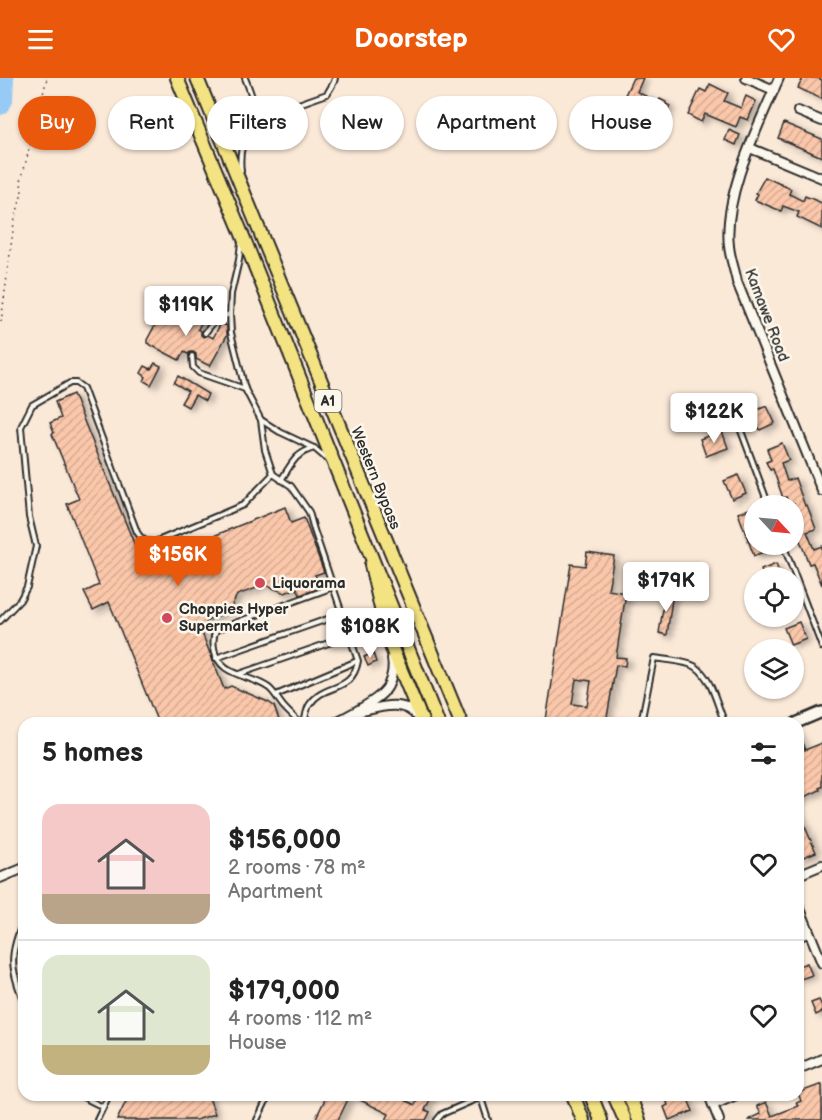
<!DOCTYPE html>
<html lang="en">
<head>
<meta charset="utf-8">
<style>
	body { margin:0; font-family:"Balsamiq Sans",sans-serif; background:#f6f6f6; color:#222; height:100vh; display:flex; flex-direction:column; font-size:22px; white-space:nowrap }
	* { box-sizing:border-box; margin:0 }
	p { font-size:20px; color:#767676 }
	.icon { flex:none; width:33px; height:33px; fill:none; stroke:currentColor; stroke-width:2; stroke-linecap:round; stroke-linejoin:round }
	.map { position:relative; flex:1; overflow:hidden }
	.details { position:absolute; left:18px; top:639px; width:786px; height:384px; display:flex; flex-direction:column; background:#fff; border-radius:18px; box-shadow:0 2px 4px #0004 }
	.details>* { flex:none }
	.guide { position:absolute; left:18px; top:18px; width:786px; height:54px; display:flex; gap:12px }
	.needle { width:39px; rotate:116deg }
	.controls { position:absolute; left:744px; top:417px; display:grid; gap:12px }
	.controls a { display:grid; place-items:center; width:60px; height:60px; border-radius:50%; background:#fff; box-shadow:0 2px 4px #0004; font-size:30px }
	.price { position:absolute; translate:-50% -51px; padding:0 14px; border-radius:6px; background:#fff; color:#222; font-size:20px; line-height:39px; filter:drop-shadow(0 2px 3px #0008) }
	.price::after { content:''; position:absolute; left:50%; top:36px; width:18px; height:14px; margin-left:-9px; background:inherit; clip-path:polygon(0 0,100% 0,50% 100%) }
	.price.current { background:#ea580c; color:#fff }
	ul { padding:0; list-style:none }
	li { display:flex; align-items:center; gap:18px; height:150px; padding:0 24px }
	li+li { border-top:2px solid #e0e0e0 }
	li span { display:grid; place-items:center; flex:none; width:168px; height:120px; border-radius:18px; color:#555 }
	li>.icon { margin-inline-start:auto }
	span .icon { width:72px; height:72px; fill:#fffc; stroke-width:1 }
	li b { font-size:26px }
	h2 { display:flex; justify-content:space-between; align-items:center; height:72px; padding:0 24px; font-size:26px }
	.tag { padding:0 21px; border-radius:27px; background:#fff; box-shadow:0 2px 4px #0004; font-size:21px; line-height:54px }
	.tag.current { background:#ea580c; color:#fff }
	header { display:flex; justify-content:space-between; align-items:center; height:78px; padding:0 24px; background:#ea580c; color:#fff; font-size:27px; font-weight:600 }
	.map>svg:first-child { display:block }
	.lines { fill:none; stroke-linecap:round; stroke-linejoin:round }
	.river { stroke:#97caf4; stroke-width:18 }
	.building { fill:url(#building-hatch); stroke:#2b2b2b; stroke-width:1.5; fill-rule:evenodd; filter:url(#shadow) }
	.service-casing { stroke:#2b2b2b; stroke-width:8 }
	.minor-casing { stroke:#2b2b2b; stroke-width:12 }
	.tertiary-casing { stroke:#2b2b2b; stroke-width:14 }
	.primary-casing { stroke:#2b2b2b; stroke-width:16 }
	.trunk-casing { stroke:#2b2b2b; stroke-width:16 }
	.path { stroke:#2b2b2b; stroke-width:1.5; stroke-dasharray:1.5 4.5; stroke-linecap:butt }
	.service { stroke:#fbf7ec; stroke-width:4 }
	.minor { stroke:#fbf7ec; stroke-width:8 }
	.tertiary { stroke:#fbf7ec; stroke-width:9 }
	.primary { stroke:#f4e382; stroke-width:12 }
	.trunk { stroke:#f4e382; stroke-width:12 }
	.poi-dot { fill:#d1495b; stroke:#fbf7ec; stroke-width:2 }
	.labels { text-anchor:middle; stroke-width:5; stroke-linejoin:round; paint-order:stroke }
	.shield { fill:#fbf7ec; stroke:#696865; stroke-width:1.5 }
	.shield-label { font-size:14px; font-weight:bold; fill:#2b2b2b }
	.street-label { font-size:15px; fill:#2b2b2b; stroke:#fbf7ec }
	.poi-label { font-size:15px; font-weight:bold; fill:#2b2b2b; stroke:#fbf7ec; text-anchor:start }
</style>
</head>
<body>
<header><svg class="icon" aria-label="menu" viewBox="0 0 24 24"><path d="M4 6h16M4 12h16M4 18h16"/></svg>Doorstep<svg class="icon" aria-label="heart" viewBox="0 0 24 24"><path d="M12 20l-8-8c-3-5 5-10 8-4 3-6 11-1 8 4z"/></svg></header>
<div class="map">
<svg width="822" height="1042" viewBox="0 0 822 1042">
	<defs>
		<pattern id="building-hatch" width="6" height="6" patternUnits="userSpaceOnUse" patternTransform="scale(1.5)"><rect width="6" height="6" fill="#fac7aa"/><path d="M-1 1l2-2M0 6l6-6M5 7l2-2" fill="none" stroke="#d6ab92"/></pattern>
		<filter id="shadow"><feDropShadow dx="5" dy="3" stdDeviation="3" flood-color="#0004"/></filter>
	</defs>
	<rect width="100%" height="100%" fill="#fbe9d8"/>
	<filter id="ink" filterUnits="userSpaceOnUse"><feTurbulence type="fractalNoise" baseFrequency=".0167" numOctaves="2"/><feDisplacementMap in="SourceGraphic" scale="12" xChannelSelector="R" yChannelSelector="G"/><feConvolveMatrix kernelMatrix="1 2 1 2 8 2 1 2 1" color-interpolation-filters="sRGB"/></filter>
	<g filter="url(#ink)">
		<g class="lines">
			<polyline class="river" points="0,28 4,22 5,0"/>
		</g>
		<g class="building">
			<polygon points="633,0 643,0 637,14 658,24 660,21 666,24 666,26 670,28 666,37 625,17"/>
			<polygon points="803,0 818,0 822,2 822,21 798,10"/>
			<polygon points="710,6 728,15 724,23 741,30 746,18 756,23 748,42 740,39 736,49 705,36 701,44 688,37 700,11 706,14"/>
			<polygon points="784,45 822,61 822,79 778,60"/>
			<polygon points="729,52 740,57 736,67 725,62"/>
			<polygon points="765,99 791,111 789,116 803,123 805,118 822,125 822,151 797,139 799,134 783,128 781,133 755,122 758,116 756,115"/>
			<polygon points="184,231 203,241 198,251 201,253 201,257 204,259 208,257 213,260 221,245 227,248 227,257 210,288 196,281 196,276 193,274 190,274 188,276 184,274 179,282 147,265 147,262 155,247 152,245 158,234 173,242 178,233 182,235"/>
			<polygon points="155,285 161,288 151,307 144,303 146,299 141,295 145,288 151,291"/>
			<polygon points="178,298 208,316 205,323 195,317 188,329 181,325 188,313 174,305"/>
			<polygon points="73,316 138,475 164,465 169,476 285,429 291,445 304,440 324,494 315,497 320,510 300,517 297,510 285,515 265,507 237,517 228,535 226,534 207,543 202,555 224,611 231,608 268,624 274,628 280,645 158,645 109,524 93,532 84,514 99,507 67,426 79,421 52,356 54,355 50,345 61,340 55,324"/>
			<polygon points="767,328 775,345 760,352 752,334"/>
			<polygon points="722,353 728,370 706,378 700,361"/>
			<polygon points="782,365 789,382 781,385 787,403 795,400 805,428 807,427 816,451 807,454 814,471 822,468 822,507 813,485 809,486 799,460 794,445 796,444 794,436 794,425 789,426 786,419 783,420 773,391 770,392 766,384 771,382 767,371"/>
			<polygon points="738,397 746,415 732,421 724,403"/>
			<polygon points="752,430 754,436 754,466 779,467 754,478 738,435"/>
			<path d="M587,474l27,4 -6,34 18,3 -10,64 10,1 -1,8 -9,-1 -10,58h-58l1,-3h-3l25,-156 14,2zM576,601l15,2 -4,25 -15,-2z"/>
			<polygon points="776,486 781,500 764,500 761,492"/>
			<polygon points="666,513 673,514 667,557 659,555"/>
			<polygon points="799,544 806,561 791,567 784,550"/>
			<polygon points="373,575 376,584 368,588 364,579"/>
			<polygon points="798,654 805,672 822,665 822,709 819,710 820,712 798,722"/>
			<polygon points="798,733 816,774 801,780 798,772"/>
			<polygon points="807,885 812,897 798,902 798,888"/>
			<polygon points="819,922 822,928 822,934 816,937 811,925"/>
			<polygon points="822,1006 822,1042 748,1042 761,1036 757,1028 766,1024 772,1038 798,1028 796,1025 801,1023 798,1015"/>
			<polygon points="129,1017 208,1017 215,1036 196,1042 117,1042"/>
			<polygon points="327,1017 350,1017 338,1042 315,1042"/>
			<polygon points="350,1017 395,1017 415,1027 420,1017 432,1017 425,1032 430,1034 426,1042 386,1042 389,1036"/>
			<polygon points="664,1017 686,1017 693,1033 669,1042 664,1029 668,1027"/>
		</g>
		<g class="lines">
			<defs>
				<g id="service">
					<polyline points="253,42 327,16 334,4 335,0"/>
					<path d="M241,93c-1,-8 -1,-16 1,-24 4,-12 13,-24 13,-37 -1,-10 -6,-22 -10,-32"/>
					<polyline points="241,165 239,182 231,216 230,236 231,255 245,311 261,342 280,354 314,370 328,382"/>
					<polyline points="205,255 216,241 230,236"/>
					<polyline points="192,278 193,289 199,295 245,311"/>
					<path d="M261,342l4,30 8,24 18,12 18,26 5,18 44,131c-6,33 -33,21 -48,43 -4,5 -4,13 -6,19"/>
					<polyline points="737,342 769,428"/>
					<path d="M281,402c11,-16 13,-26 33,-32"/>
					<polyline points="783,466 822,569"/>
					<path d="M0,543l20,-21 7,-13 9,-41 -7,-29 -8,-90 11,-22 38,-22h6l7,5 54,144c5,8 8,10 18,10l88,-37 30,-31"/>
					<polyline points="216,580 342,536"/>
					<polyline points="239,596 349,558"/>
					<polyline points="276,617 357,583"/>
					<path d="M300,645c-5,-5 -12,-11 -17,-17 -5,-6 -8,-13 -14,-18 -19,-14 -51,-11 -55,-40 -1,-6 -1,-12 2,-18l117,-43"/>
					<path d="M641,645l13,-65c11,2 33,3 42,9 16,11 21,39 29,56"/>
					<path d="M24,842c-15,34 -14,48 0,82"/>
					<polyline points="79,1017 103,1029"/>
					<polyline points="480,1017 488,1042"/>
					<polyline points="97,1042 109,1017"/>
					<polyline points="257,1042 269,1017"/>
					<polyline points="437,1042 442,1036 481,1019"/>
				</g>
				<g id="minor">
					<polyline points="746,0 774,12"/>
					<path d="M779,0c-20,47 -56,116 -50,168 1,12 6,24 8,36l85,209"/>
					<polyline points="798,33 822,43"/>
					<polyline points="750,70 822,100"/>
					<path d="M359,634c18,-4 45,-14 58,5"/>
					<path d="M334,645c14,-7 48,-24 54,-37 4,-9 6,-18 4,-27"/>
					<polyline points="798,797 822,787"/>
					<polyline points="0,800 24,790"/>
					<polyline points="798,826 822,885"/>
					<polyline points="798,859 809,854"/>
					<polyline points="798,991 822,981"/>
					<polyline points="709,1017 719,1042"/>
					<polyline points="713,1027 736,1017"/>
				</g>
				<polyline id="tertiary" points="796,645 822,634"/>
				<g id="primary">
					<polyline points="371,487 388,561 423,645"/>
					<polyline points="573,1017 583,1042"/>
					<polyline points="629,1017 639,1042"/>
				</g>
				<g id="trunk">
					<polyline points="177,0 242,156 438,645"/>
					<polyline points="197,0 461,645"/>
					<polyline points="591,1017 601,1042"/>
					<polyline points="614,1017 625,1042"/>
				</g>
			</defs>
			<use href="#service" class="service-casing"/>
			<use href="#minor" class="minor-casing"/>
			<use href="#tertiary" class="tertiary-casing"/>
			<use href="#primary" class="primary-casing"/>
			<use href="#trunk" class="trunk-casing"/>
			<polyline class="path" points="1,244 14,145 22,115 21,103 47,0"/>
			<use href="#service" class="service"/>
			<use href="#minor" class="minor"/>
			<use href="#tertiary" class="tertiary"/>
			<use href="#primary" class="primary"/>
			<use href="#trunk" class="trunk"/>
		</g>
	</g>
	<g class="poi-dot">
		<circle cx="260" cy="505" r="6"/>
		<circle cx="167" cy="540" r="6"/>
	</g>
	<g class="labels">
		<rect class="shield" x="314.5" y="312" width="27" height="22" rx="4.5"/>
		<g class="shield-label">
			<text x="328" y="328">A1</text>
		</g>
		<g class="street-label">
			<text transform="translate(767 237) rotate(69)" y="5">Kamawe Road</text>
			<text transform="translate(376 400) rotate(68)" y="5">Western Bypass</text>
		</g>
		<g class="poi-label">
			<text x="272" y="510">Liquorama</text>
			<text x="179" y="536">Choppies Hyper<tspan x="179" dy="17">Supermarket</tspan></text>
		</g>
	</g>
</svg>
<div class="controls">
<a><svg class="needle" viewBox="-14 -14 28 28"><path d="M0-13l5 13h-10z" fill="#e53935"/><path d="M0 13l5-13h-10z" fill="#767676"/></svg></a>
<a><svg class="icon" aria-label="locate" viewBox="0 0 24 24"><circle cx="12" cy="12" r="6"/><path d="M12 2v4M12 18v4M2 12h4M18 12h4"/></svg></a>
<a><svg class="icon" aria-label="layers" viewBox="0 0 24 24"><path d="M12 4l9 5-9 5-9-5zM3 14l9 5 9-5"/></svg></a>
</div>
<b class="price" style="left:186px;top:259px">$119K</b>
<b class="price" style="left:714px;top:366px">$122K</b>
<b class="price current" style="left:178px;top:509px">$156K</b>
<b class="price" style="left:666px;top:535px">$179K</b>
<b class="price" style="left:370px;top:581px">$108K</b>
<div class="guide">
<a class="tag current">Buy</a>
<a class="tag">Rent</a>
<a class="tag">Filters</a>
<a class="tag">New</a>
<a class="tag">Apartment</a>
<a class="tag">House</a>
</div>
<section class="details">
<h2>5 homes<svg class="icon" aria-label="filters" viewBox="0 0 24 24"><path d="M4 7h16M4 17h16"/><circle cx="9" cy="7" r="2"/><circle cx="15" cy="17" r="2"/></svg></h2>
<ul>
<li><span style="background:linear-gradient(#f6c9c9 75%,#b9a48a 0)"><svg class="icon" aria-label="home" viewBox="0 0 24 24"><path d="M3 11l9-7 9 7M6 9v11h12V9"/></svg></span><div><b>$156,000</b><p>2 rooms · 78 m²</p><p>Apartment</p></div><svg class="icon" aria-label="heart" viewBox="0 0 24 24"><path d="M12 20l-8-8c-3-5 5-10 8-4 3-6 11-1 8 4z"/></svg></li>
<li><span style="background:linear-gradient(#dfe7d0 75%,#c2b280 0)"><svg class="icon" aria-label="home" viewBox="0 0 24 24"><path d="M3 11l9-7 9 7M6 9v11h12V9"/></svg></span><div><b>$179,000</b><p>4 rooms · 112 m²</p><p>House</p></div><svg class="icon" aria-label="heart" viewBox="0 0 24 24"><path d="M12 20l-8-8c-3-5 5-10 8-4 3-6 11-1 8 4z"/></svg></li>
</ul>
</section>
</div>
</body>
</html>
